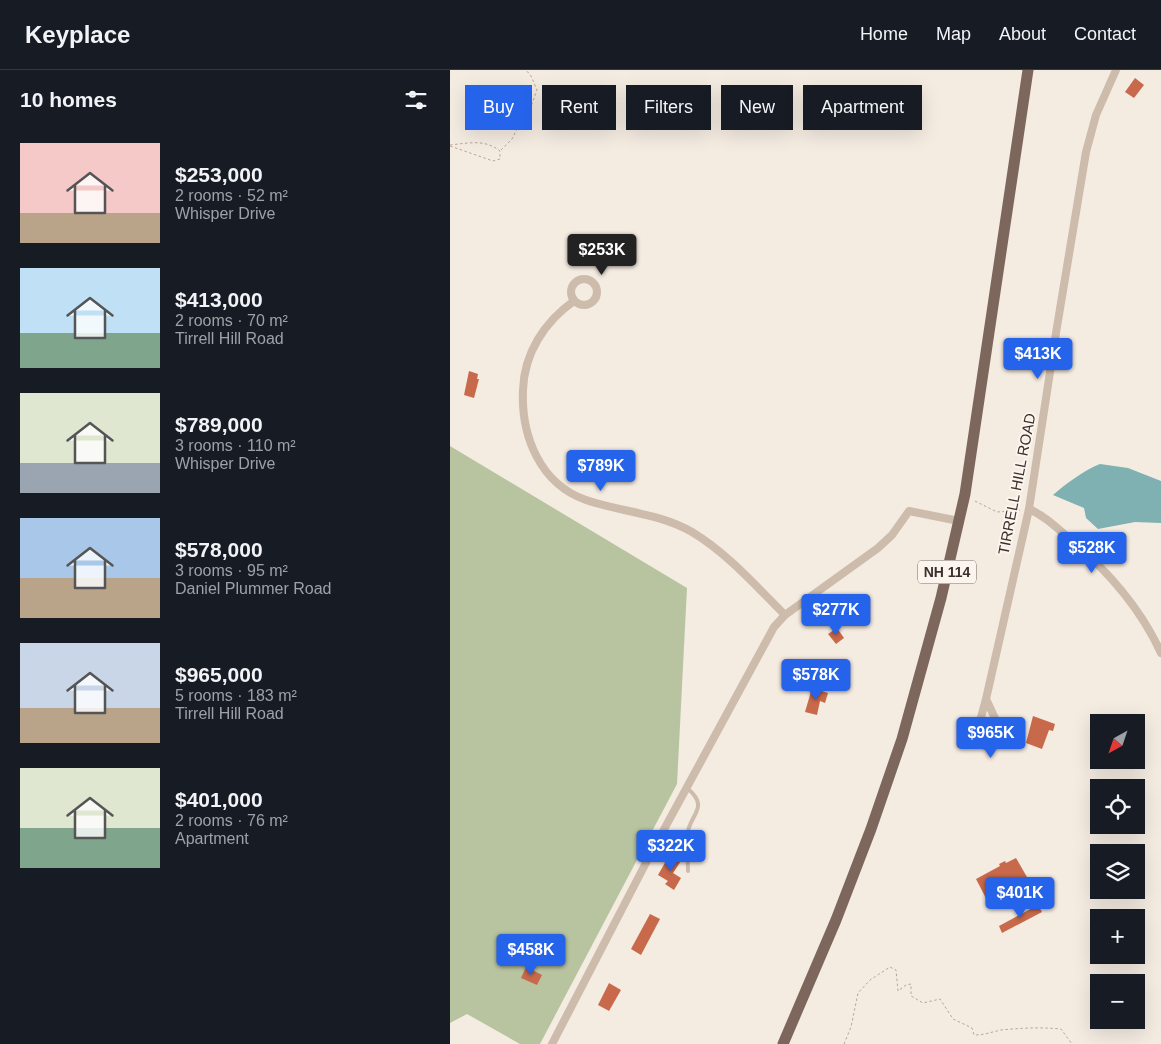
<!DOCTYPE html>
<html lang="en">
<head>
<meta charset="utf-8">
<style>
	body { margin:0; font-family:Helvetica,sans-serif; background:#20242c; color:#f1f3f6; height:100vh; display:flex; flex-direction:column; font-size:19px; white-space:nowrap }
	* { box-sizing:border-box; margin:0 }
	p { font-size:16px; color:#9ea1a6 }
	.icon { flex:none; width:28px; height:28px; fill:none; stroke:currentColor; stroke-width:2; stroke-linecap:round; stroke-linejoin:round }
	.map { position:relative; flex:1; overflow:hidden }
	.sheet { display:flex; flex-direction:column; background:#171b24; width:450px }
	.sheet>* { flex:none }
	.top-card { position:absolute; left:15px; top:15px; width:475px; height:45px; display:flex; gap:10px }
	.needle { width:32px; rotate:220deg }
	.tools { position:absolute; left:640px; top:644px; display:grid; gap:10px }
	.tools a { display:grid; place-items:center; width:55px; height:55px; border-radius:0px; background:#171b24; box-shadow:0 5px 20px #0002; font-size:25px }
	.price { position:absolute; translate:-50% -42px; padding:0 11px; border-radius:5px; background:#2563eb; color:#fff; font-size:16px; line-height:32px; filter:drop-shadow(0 1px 2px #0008) }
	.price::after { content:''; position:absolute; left:50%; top:30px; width:15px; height:11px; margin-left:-8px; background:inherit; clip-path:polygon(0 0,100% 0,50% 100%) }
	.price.current { background:#222; color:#fff }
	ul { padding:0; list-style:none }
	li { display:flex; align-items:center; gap:15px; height:125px; padding:0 20px }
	li span { display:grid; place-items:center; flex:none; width:140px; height:100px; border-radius:0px; color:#555 }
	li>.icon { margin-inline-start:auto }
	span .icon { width:60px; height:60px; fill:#fffc; stroke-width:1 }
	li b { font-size:21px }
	h2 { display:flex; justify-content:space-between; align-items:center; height:60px; padding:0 20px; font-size:21px }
	.chip { padding:0 18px; border-radius:0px; background:#171b24; box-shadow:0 5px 20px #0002; font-size:18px; line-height:45px }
	.chip.current { background:#2563eb; color:#fff }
	header { display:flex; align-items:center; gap:30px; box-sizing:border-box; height:70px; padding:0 25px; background:#171b24; border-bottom:1px solid #363941 }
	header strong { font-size:24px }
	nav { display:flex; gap:28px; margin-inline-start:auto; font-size:18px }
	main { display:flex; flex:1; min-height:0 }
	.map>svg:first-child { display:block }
	.green { fill:#b8c4a0 }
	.water { fill:#7fb0b2 }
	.building { fill:#c8694b }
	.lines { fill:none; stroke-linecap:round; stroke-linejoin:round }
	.path { stroke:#b9a596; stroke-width:1; stroke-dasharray:2.5 2.5; stroke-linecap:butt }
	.service { stroke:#cdbbac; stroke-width:4 }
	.minor { stroke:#cdbbac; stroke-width:8 }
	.primary { stroke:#7d675c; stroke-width:11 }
	.labels { text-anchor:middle; stroke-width:4; stroke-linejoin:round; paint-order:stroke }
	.shield { fill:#fbf5ee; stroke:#756b66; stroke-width:1 }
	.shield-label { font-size:14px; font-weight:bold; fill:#3b302b }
	.street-label { font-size:15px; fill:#3b302b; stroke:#fbf5ee }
</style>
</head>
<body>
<header>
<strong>Keyplace</strong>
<nav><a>Home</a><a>Map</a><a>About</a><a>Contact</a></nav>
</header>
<main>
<section class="sheet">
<h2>10 homes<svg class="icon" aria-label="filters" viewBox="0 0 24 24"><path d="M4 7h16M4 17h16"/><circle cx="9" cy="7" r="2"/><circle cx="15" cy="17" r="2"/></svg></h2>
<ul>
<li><span style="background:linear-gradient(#f6c9c9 70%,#b9a48a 0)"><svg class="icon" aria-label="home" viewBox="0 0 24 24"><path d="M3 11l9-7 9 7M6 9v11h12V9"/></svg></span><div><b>$253,000</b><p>2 rooms · 52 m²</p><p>Whisper Drive</p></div></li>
<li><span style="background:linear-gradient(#bfe0f5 65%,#7fa58c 0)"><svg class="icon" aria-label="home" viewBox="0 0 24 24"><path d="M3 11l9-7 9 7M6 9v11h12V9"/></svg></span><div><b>$413,000</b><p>2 rooms · 70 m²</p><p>Tirrell Hill Road</p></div></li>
<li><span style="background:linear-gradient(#dfe7d0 70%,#9aa5b1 0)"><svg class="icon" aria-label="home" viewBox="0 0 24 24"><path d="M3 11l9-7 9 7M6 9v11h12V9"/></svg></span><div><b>$789,000</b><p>3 rooms · 110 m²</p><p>Whisper Drive</p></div></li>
<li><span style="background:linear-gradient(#a9c7e8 60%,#b9a48a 0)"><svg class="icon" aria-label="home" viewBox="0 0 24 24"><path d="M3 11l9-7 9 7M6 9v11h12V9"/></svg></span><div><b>$578,000</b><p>3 rooms · 95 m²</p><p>Daniel Plummer Road</p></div></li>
<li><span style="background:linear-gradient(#c9d6e8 65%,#b9a48a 0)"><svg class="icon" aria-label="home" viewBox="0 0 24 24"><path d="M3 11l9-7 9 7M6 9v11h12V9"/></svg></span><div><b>$965,000</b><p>5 rooms · 183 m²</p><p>Tirrell Hill Road</p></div></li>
<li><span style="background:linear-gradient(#dfe7d0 60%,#7fa58c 0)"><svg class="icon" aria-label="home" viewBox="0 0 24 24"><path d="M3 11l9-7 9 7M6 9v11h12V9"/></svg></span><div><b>$401,000</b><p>2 rooms · 76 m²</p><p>Apartment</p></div></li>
</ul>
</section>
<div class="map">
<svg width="711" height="974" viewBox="0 0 711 974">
	<rect width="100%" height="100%" fill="#f4ebe1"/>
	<polygon class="green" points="0,376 237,518 227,714 90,974 70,974 17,944 0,953"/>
	<path class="water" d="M650,394l28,4 33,13v42l-26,-1 -37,7 -12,-11 -2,-10 -31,-13c14,-12 30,-24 47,-31z"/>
	<g class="building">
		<polygon points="685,8 694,15 684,28 675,22"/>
		<polygon points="19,301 28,304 27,309 29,309 24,328 14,325"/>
		<polygon points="401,527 407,537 391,546 385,535"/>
		<polygon points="387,558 394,568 386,574 378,564"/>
		<polygon points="362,618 378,623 375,633 370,631 367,645 355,642"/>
		<polygon points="583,646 605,654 603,661 599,660 592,679 576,673"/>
		<polygon points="220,784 231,791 223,803 231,808 224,820 215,814 218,811 208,805"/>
		<polygon points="566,788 581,814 540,836 526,809 550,796 549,794 555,791 556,793"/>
		<polygon points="588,835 592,842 552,863 549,856"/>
		<polygon points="200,844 210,849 191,885 181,879"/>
		<polygon points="76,897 92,905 87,915 71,908"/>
		<polygon points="159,913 171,920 159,941 148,935"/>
	</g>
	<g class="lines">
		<g class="path">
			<path d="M0,75c19,-2 35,-6 50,6v8l-7,2 -43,-15"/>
			<polyline points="51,80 62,69 71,51 79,42 87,20 81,6 76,0"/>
			<polyline points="525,431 547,442 571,440"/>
			<path d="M394,974l7,-17 7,-34 12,-13 20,-13 6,3 2,21 8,-6 5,-1v12l12,7 17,-4 13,20 19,9 2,7c11,0 17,-3 27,-5 20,-2 40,-3 60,-1l11,15"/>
		</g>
		<path class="service" d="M237,718c24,20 2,26 0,48 -1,11 1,24 1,35"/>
		<g class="minor">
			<circle cx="134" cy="222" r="13"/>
			<path d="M124,231c-30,21 -50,53 -51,89 -2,46 17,94 63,110 35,12 73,13 106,32 35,21 64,54 93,83"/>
			<path d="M579,439c16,7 28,19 41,30 38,32 70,68 91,114"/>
			<polyline points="536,629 550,659 552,664 550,672 540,678 530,674 526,666 527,662 536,629 579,439 606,263 636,82 646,45 666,0"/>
			<polyline points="102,974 199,787 324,557 335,545 428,478 442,465 459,441 509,451"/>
		</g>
		<polyline class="primary" points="333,974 386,850 421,759 452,669 491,528 515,424 578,0"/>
	</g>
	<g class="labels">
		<rect class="shield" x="468" y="490.5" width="58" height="23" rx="4"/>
		<g class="shield-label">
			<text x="497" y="507">NH 114</text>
		</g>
		<g class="street-label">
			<text transform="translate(567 414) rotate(-79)" y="5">TIRRELL HILL ROAD</text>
		</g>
	</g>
</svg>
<div class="tools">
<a><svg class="needle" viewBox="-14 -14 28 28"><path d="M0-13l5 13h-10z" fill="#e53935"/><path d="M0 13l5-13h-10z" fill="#9ea1a6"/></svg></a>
<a><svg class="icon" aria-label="locate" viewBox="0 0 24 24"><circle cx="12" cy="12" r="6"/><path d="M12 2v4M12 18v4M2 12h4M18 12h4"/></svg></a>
<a><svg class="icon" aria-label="layers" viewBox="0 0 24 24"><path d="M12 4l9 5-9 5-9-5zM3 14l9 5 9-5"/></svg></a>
<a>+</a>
<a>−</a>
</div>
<b class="price current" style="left:152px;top:206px">$253K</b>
<b class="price" style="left:588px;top:310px">$413K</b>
<b class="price" style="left:151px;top:422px">$789K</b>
<b class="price" style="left:642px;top:504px">$528K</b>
<b class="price" style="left:386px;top:566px">$277K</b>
<b class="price" style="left:366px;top:631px">$578K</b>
<b class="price" style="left:541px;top:689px">$965K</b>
<b class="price" style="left:221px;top:802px">$322K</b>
<b class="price" style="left:570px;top:849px">$401K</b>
<b class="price" style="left:81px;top:906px">$458K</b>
<div class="top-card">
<a class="chip current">Buy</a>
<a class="chip">Rent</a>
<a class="chip">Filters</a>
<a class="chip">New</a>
<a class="chip">Apartment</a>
</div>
</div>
</main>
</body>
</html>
